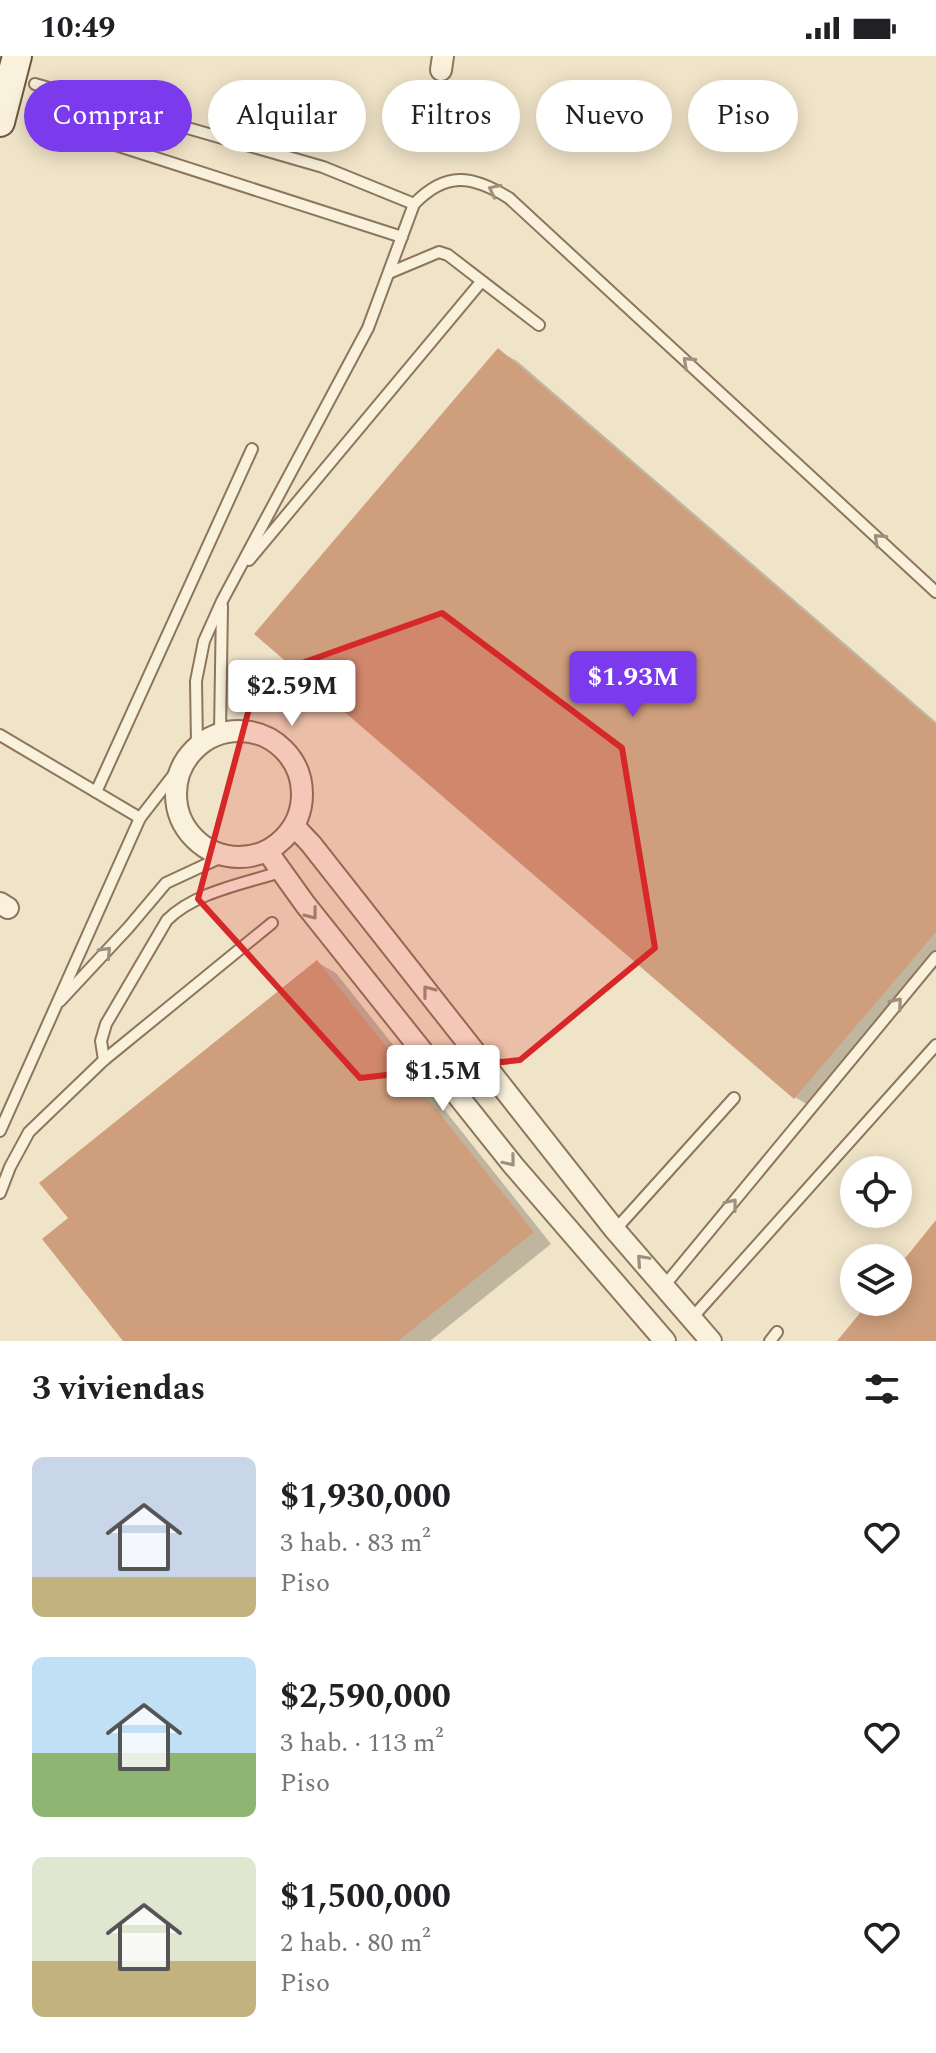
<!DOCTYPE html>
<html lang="es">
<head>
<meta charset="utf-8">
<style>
	body { margin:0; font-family:Spectral,serif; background:#f6f6f6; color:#202124; height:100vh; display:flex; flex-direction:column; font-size:30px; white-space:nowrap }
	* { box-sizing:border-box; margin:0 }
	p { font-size:26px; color:#757577 }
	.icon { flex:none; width:44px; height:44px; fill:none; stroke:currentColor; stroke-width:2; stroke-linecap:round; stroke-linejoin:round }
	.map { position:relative; height:1285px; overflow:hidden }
	.panel { display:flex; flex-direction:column; background:#fff; flex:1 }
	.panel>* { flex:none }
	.banner { position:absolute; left:24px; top:24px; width:888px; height:72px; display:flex; gap:16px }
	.fabs { position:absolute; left:840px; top:1100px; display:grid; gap:16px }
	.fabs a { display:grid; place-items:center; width:72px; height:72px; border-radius:50%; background:#fff; box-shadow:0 4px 20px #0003; font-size:40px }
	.price { position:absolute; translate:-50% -68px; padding:0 18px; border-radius:8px; background:#fff; color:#222; font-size:26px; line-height:52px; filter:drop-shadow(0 2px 4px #0008) }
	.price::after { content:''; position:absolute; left:50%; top:48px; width:24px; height:18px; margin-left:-12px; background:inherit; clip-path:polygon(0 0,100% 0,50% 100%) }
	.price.on { background:#7c3aed; color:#fff }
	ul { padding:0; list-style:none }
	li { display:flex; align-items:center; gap:24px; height:200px; padding:0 32px }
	li span { display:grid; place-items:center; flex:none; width:224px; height:160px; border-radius:12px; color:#555 }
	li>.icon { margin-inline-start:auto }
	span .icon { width:96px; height:96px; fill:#fffc; stroke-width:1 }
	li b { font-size:34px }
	h2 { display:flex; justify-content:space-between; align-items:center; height:96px; padding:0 32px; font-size:34px }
	.pill { padding:0 28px; border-radius:36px; background:#fff; box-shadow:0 4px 20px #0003; font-size:28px; line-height:72px }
	.pill.on { background:#7c3aed; color:#fff }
	.status { display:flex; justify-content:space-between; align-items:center; height:56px; padding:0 40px; background:#fff; direction:ltr }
	.status svg { height:22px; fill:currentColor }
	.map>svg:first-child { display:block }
	.shadow { fill:#0003 }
	.building { fill:#cf9f7d }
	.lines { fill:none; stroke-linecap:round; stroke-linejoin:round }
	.service-casing { stroke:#8d765c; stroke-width:14 }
	.minor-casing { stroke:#8d765c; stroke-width:24 }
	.secondary-casing { stroke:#6f573f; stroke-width:32 }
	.service { stroke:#faf1dc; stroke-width:10 }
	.minor { stroke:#faf1dc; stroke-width:20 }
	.secondary { stroke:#faf1dc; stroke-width:28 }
	.oneway { stroke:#9c907e }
	.marked { fill:#d62828; fill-opacity:0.2; stroke:#d62828; stroke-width:6; stroke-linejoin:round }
</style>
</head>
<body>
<div class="status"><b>10:49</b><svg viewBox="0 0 49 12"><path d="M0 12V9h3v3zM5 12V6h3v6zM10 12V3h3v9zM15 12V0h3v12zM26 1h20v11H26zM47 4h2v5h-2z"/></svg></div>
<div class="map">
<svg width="936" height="1285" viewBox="0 0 936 1285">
	<rect width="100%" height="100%" fill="#f0e4c8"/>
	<g class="shadow">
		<polygon points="498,295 517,305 936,666 936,908 813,1052 795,1041"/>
		<polygon points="317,906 336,917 551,1188 430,1285 126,1285 70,1162"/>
	</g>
	<g class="building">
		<polygon points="498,292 936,669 936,876 794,1043 254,578"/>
		<polygon points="317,904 534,1176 398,1285 123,1285 42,1183 68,1162 39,1127"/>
		<polygon points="936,1164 936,1285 837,1285 869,1246 898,1246 898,1211"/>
	</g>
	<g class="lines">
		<defs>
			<g id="service">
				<polyline points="35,28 323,111 414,148"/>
				<polyline points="41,65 402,181"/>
				<polyline points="389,217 439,196 448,199 539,269"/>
				<polyline points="249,504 481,226"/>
				<polyline points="220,676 222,550"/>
				<polyline points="0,679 140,762"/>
				<path d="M197,688l-1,-63 8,-40 18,-40 146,-273 46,-124c32,-33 58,-29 95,-6l427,394"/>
				<polyline points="96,736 252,393"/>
				<polyline points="60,945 128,872 166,827 224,800"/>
				<path d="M104,1004l-3,-19 5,-17 61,-104c28,-28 76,-36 113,-48"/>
				<polyline points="0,1075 140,762 182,708"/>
				<polyline points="0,1137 10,1111 29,1076 104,1004 272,867"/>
				<polyline points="615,1174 734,1042"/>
				<polyline points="664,1230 936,901"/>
				<polyline points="692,1262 936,989"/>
				<polyline points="770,1285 777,1276"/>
			</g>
			<g id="minor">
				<polyline points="441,14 443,0"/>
				<circle cx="239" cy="738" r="63"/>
				<polyline points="294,770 311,788 615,1174 711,1285"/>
				<polyline points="267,795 305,848 513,1109 665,1285"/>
				<polyline points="0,847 8,852"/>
			</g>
			<polyline id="secondary" points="0,66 17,0"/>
		</defs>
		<use href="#service" class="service-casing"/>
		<use href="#minor" class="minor-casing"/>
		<use href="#secondary" class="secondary-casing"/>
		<use href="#service" class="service"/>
		<use href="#minor" class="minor"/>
		<use href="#secondary" class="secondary"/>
	</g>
	<defs><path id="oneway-chevron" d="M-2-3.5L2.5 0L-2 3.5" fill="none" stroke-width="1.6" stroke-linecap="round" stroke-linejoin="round" transform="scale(2)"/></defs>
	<g class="oneway">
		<use href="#oneway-chevron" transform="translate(494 134) rotate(-154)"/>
		<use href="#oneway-chevron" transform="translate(688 306) rotate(-137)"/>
		<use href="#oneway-chevron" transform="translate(879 483) rotate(-137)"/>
		<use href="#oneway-chevron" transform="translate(312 858) rotate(52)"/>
		<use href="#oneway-chevron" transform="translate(106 896) rotate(-47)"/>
		<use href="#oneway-chevron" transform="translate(428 935) rotate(-128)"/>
		<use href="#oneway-chevron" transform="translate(897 947) rotate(-50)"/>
		<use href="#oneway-chevron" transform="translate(510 1105) rotate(51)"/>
		<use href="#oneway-chevron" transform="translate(732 1148) rotate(-51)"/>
		<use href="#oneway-chevron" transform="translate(642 1204) rotate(-132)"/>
	</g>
	<path class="marked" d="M442,557l180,135 33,200 -135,112 -160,18 -162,-179 59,-220z"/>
</svg>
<div class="fabs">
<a><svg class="icon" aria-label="locate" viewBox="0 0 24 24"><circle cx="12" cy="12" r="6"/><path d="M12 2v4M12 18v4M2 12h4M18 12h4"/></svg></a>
<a><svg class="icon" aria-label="layers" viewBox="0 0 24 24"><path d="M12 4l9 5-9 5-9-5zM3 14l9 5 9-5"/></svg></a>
</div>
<b class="price on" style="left:633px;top:663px">$1.93M</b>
<b class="price" style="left:292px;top:672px">$2.59M</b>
<b class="price" style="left:443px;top:1057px">$1.5M</b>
<div class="banner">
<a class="pill on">Comprar</a>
<a class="pill">Alquilar</a>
<a class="pill">Filtros</a>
<a class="pill">Nuevo</a>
<a class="pill">Piso</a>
</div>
</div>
<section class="panel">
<h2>3 viviendas<svg class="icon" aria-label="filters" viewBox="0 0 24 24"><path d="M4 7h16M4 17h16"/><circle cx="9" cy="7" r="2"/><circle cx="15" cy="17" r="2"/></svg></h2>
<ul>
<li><span style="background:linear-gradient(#c9d6e8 75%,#c2b280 0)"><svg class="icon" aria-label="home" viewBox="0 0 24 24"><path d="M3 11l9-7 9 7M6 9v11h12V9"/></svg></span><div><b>$1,930,000</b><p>3 hab. · 83 m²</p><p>Piso</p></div><svg class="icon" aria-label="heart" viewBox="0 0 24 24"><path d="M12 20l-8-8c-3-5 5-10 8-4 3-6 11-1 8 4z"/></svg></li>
<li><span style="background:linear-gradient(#bfe0f5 60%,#8fb573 0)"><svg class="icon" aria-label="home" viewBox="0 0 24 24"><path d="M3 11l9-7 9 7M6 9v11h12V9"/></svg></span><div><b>$2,590,000</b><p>3 hab. · 113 m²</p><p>Piso</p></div><svg class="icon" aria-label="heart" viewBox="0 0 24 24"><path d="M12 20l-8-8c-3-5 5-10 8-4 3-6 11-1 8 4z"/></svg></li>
<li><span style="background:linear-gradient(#dfe7d0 65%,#c2b280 0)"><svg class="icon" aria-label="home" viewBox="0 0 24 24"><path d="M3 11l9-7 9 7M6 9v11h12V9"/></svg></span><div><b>$1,500,000</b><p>2 hab. · 80 m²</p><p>Piso</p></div><svg class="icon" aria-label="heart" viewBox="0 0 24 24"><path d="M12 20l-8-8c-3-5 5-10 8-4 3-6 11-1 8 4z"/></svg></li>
</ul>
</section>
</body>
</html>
